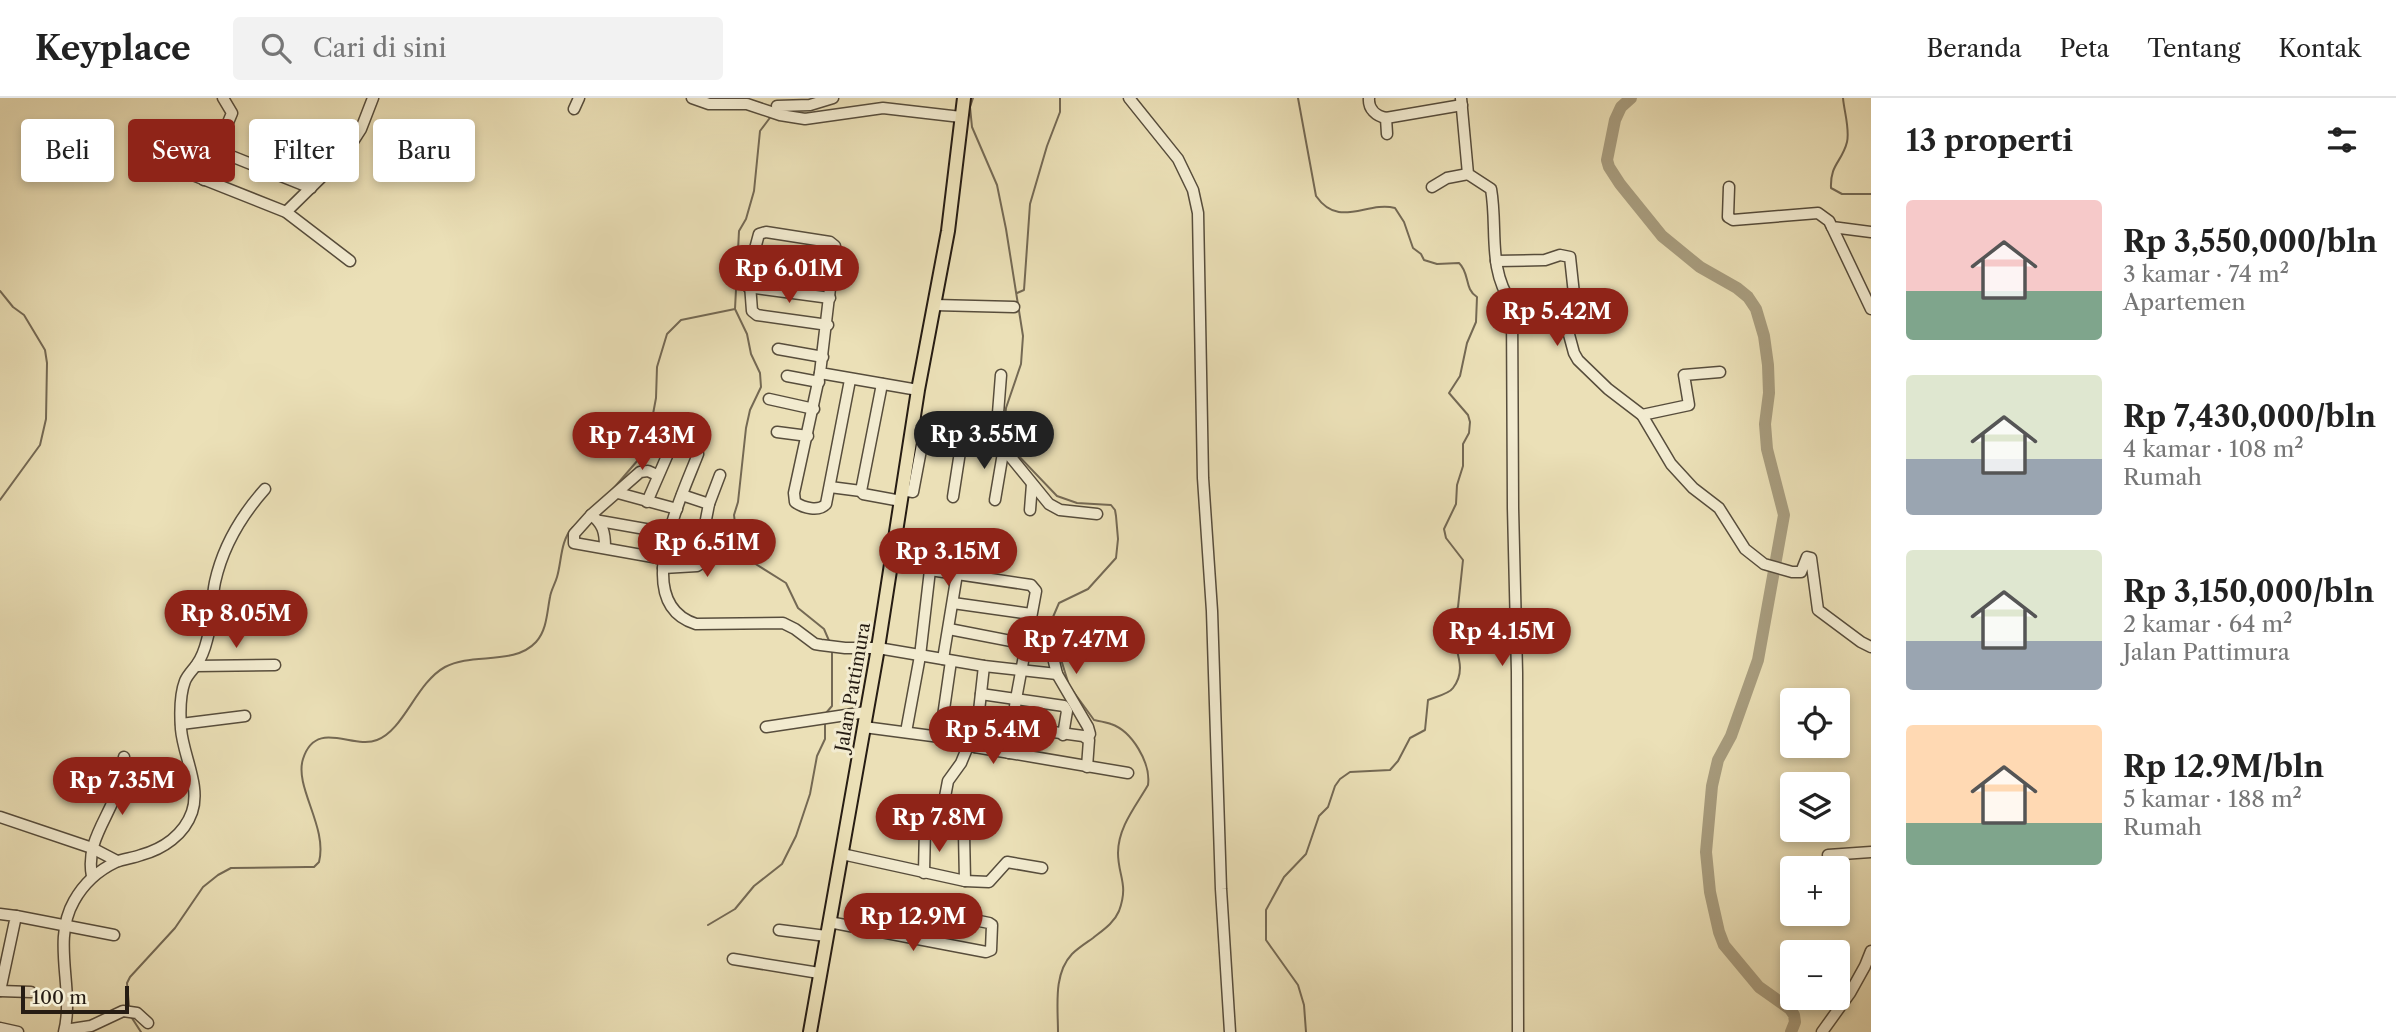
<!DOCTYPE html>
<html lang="id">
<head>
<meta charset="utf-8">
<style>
	body { margin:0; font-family:"Libre Caslon Text",serif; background:#f2f2f2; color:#222; height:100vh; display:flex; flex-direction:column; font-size:26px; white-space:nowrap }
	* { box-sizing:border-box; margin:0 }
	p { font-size:23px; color:#767676 }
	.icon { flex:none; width:38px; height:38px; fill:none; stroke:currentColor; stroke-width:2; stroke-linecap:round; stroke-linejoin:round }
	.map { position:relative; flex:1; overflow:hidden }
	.drawer { display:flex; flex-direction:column; background:#fff; width:525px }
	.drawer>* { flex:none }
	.hud { position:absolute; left:21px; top:21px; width:665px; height:63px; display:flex; gap:14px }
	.tools { position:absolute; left:1780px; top:590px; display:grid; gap:14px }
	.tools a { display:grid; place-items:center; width:70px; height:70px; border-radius:7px; background:#fff; box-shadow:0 4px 10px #0003; font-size:35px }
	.scale { position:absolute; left:21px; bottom:18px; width:108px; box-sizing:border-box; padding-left:7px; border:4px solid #261c13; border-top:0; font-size:19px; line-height:24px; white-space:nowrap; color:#261c13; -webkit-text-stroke:5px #f2ebd0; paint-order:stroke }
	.price { position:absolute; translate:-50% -60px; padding:0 16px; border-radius:24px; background:#8f2418; color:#fff; font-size:23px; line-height:46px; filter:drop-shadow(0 2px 4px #0008) }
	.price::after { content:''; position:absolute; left:50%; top:42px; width:21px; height:16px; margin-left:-10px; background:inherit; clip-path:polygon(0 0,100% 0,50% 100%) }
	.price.on { background:#222; color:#fff }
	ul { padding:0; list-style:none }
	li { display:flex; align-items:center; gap:21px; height:175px; padding:0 35px }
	li span { display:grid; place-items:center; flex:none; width:196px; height:140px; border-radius:7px; color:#555 }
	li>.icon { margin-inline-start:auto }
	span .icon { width:84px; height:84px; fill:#fffc; stroke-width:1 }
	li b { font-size:30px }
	h2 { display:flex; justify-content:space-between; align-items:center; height:84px; padding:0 35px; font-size:30px }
	.chip { padding:0 24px; border-radius:7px; background:#fff; box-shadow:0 4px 10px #0003; font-size:24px; line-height:63px }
	.chip.on { background:#8f2418; color:#fff }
	header { display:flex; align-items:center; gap:42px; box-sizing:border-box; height:98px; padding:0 35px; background:#fff; border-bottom:2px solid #e0e0e0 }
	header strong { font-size:33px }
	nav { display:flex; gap:38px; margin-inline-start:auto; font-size:24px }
	.search { width:490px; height:63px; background:#f2f2f2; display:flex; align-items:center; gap:18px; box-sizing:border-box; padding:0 24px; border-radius:7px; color:#767676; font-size:26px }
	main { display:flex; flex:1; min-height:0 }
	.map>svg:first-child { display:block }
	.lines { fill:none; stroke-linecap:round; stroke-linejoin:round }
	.stream { stroke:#746954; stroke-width:2 }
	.river { stroke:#a89d7f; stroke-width:12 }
	.minor-casing { stroke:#574d3c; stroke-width:13 }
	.major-casing { stroke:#261c13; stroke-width:16 }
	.minor { stroke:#f2ebd0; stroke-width:10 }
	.major { stroke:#ebe0b7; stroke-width:12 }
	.labels { text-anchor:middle; stroke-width:6; stroke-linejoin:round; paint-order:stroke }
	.street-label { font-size:18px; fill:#261c13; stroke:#f2ebd0 }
</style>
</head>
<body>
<header>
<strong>Keyplace</strong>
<div class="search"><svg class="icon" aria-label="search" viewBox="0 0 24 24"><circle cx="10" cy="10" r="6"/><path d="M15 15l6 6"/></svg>Cari di sini</div>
<nav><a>Beranda</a><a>Peta</a><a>Tentang</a><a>Kontak</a></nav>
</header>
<main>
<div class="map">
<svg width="1871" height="934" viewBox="0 0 1871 934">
	<rect width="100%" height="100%" fill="#ebe0b7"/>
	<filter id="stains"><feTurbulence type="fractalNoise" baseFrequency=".00286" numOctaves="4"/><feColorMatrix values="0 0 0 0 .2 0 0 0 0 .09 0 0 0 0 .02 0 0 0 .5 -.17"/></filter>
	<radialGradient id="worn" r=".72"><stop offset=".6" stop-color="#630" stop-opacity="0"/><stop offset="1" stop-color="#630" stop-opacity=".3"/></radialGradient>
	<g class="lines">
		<g class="stream">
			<polyline points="973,0 970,9 972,29 997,87 1006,131 1023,238 1021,266 1006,310 1004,330 1013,352 1057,398 1077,405 1111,407 1115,412 1116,418 1118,441 1116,460 1088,491 1059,505 1053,519 1055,542 1068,584"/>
			<path d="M1298,0l18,98c23,33 50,5 79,12l9,14 9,26 8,6 3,6 13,4 22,-1c11,10 5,26 18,34l-1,25 -9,21 -7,33 -11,17 19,22 2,7 -1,11 -6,11v22l-6,19 -1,19 -12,25 2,9 17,22 -5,47c-19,28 16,54 -5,81 -4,6 -18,9 -25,12l-3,30 -15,8 -12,23 -8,9 -40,2 -10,7 -5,7 -7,21 -9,9 -13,38 -22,23 -18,33v30l32,45 6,20 2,27"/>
			<path d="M1843,0c1,13 7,31 4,44 -5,20 -17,22 -16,46l11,6h29"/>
			<polyline points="0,193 13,209 24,217 45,252 47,265 46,321 40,347 0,402"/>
			<polyline points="1017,195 1024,192 1030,106 1047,48 1060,14 1060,0"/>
			<polyline points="735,211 747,236 751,256 760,275 761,289 750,312 746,330 738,404 734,417 737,442 728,456 728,462 734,465 754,465 786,485 798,510 824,531 830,545"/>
			<polyline points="613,391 644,355 647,348 656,300 657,269 667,236 681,222 735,211 739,133 746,121 754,93 760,33 772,17"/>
			<polyline points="826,615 832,608 832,553"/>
			<polyline points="708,827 735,811 754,788 782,766 796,738 810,696 817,658 825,641 825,624"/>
			<path d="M129,908l-2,-23 3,-6 45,-49 28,-41 15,-12 13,-7 76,-1h7l5,-5c9,-35 -25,-75 -16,-103 13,-41 50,-9 74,-19 27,-10 39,-57 68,-73 27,-15 69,-1 91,-25 11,-12 11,-30 14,-45 1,-7 5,-13 7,-20 5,-17 3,-36 16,-50"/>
			<polyline points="130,917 141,934"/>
			<path d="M1058,934c0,-25 -5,-58 14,-78 6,-6 14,-11 21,-16 10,-8 21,-15 26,-27 10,-27 -1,-35 -1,-58 0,-26 18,-47 30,-68 3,-22 -16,-54 -37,-61 -5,-2 -12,-3 -17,-4l-24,-33"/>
		</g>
		<polyline class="river" points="1631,0 1621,9 1615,22 1607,62 1609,69 1620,86 1662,138 1700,169 1737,190 1748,199 1756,211 1764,238 1768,267 1769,295 1765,326 1767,351 1784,417 1758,562 1731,638 1718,662 1712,688 1706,754 1710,794 1719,834 1724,847 1759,889 1790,911 1794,917 1795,924 1791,934"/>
		<defs>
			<g id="minor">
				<polyline points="692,0 709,6 747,6 780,17 805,21 883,10 961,19"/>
				<polyline points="1129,0 1178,61 1193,92 1198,115 1203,380 1212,513 1221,791 1230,934"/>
				<path d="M1369,0c-1,11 7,18 17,20l76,-13"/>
				<path d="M1461,0l7,76 23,15c7,40 -4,79 21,115l37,6 15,6 10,37 4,7 30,29 34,26 29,49 22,24 26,20 26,41 19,15 28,8h9l6,-15 4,1 7,52 43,32 10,5"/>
				<polyline points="777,8 810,7 833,0"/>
				<polyline points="574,11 579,0"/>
				<polyline points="1386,20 1387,36"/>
				<polyline points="216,52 311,90"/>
				<polyline points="155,62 286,114 350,163"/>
				<polyline points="204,82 232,15 223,0"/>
				<polyline points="1432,89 1447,80 1468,76"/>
				<polyline points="1729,89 1728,119 1733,122 1818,115 1829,123 1832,129 1871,134"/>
				<polyline points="286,114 345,56 361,31 373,0"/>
				<polyline points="1832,129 1871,211"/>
				<polyline points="750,162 834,172"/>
				<polyline points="1496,163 1545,162 1560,157 1570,159 1574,196 1564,206 1564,218"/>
				<polyline points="748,189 830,200"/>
				<polyline points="1512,206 1513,410 1517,574 1518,934"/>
				<polyline points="935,207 1014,209"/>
				<polyline points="828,227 757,217 752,213 749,173 759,136 766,134 830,144 835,148 820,275 918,292"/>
				<polyline points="778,251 823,259"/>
				<path d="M820,275l-26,120 1,9c8,6 24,10 31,2l24,-124"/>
				<polyline points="787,278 819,284"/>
				<polyline points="769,301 814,311"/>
				<polyline points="1642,317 1689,307 1684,277 1720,274"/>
				<polyline points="911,333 962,341 996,341 1049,406 1060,412 1097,416"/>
				<polyline points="777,334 808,338"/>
				<polyline points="996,341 1001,277"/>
				<path d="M698,356c-16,42 -69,149 -2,170l87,-1 12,6 20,15 6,1 24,3h33l106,18 73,8"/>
				<polyline points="830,389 861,393 882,286"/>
				<polyline points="902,392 913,394 924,336"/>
				<polyline points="861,393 863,396 901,403"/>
				<polyline points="618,395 677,411"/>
				<polyline points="953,399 962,341"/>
				<polyline points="995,402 1004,349"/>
				<polyline points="647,404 667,358"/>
				<polyline points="709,406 720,377"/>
				<polyline points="1030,412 1032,386"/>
				<polyline points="591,417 574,436 574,445 664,461"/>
				<polyline points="600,423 668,435"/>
				<polyline points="667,443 702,442"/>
				<path d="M605,449c0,-14 -2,-24 -14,-32l49,-43 8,-1 9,4"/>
				<polyline points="663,470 697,468 702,465 702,442 709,406 682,397"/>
				<polyline points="953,505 1031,516"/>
				<polyline points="949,531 1026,546"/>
				<polyline points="1028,538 1049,543 1057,576 1088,629 1090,636 1087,640"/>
				<polyline points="943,561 957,476"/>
				<polyline points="196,568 275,567"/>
				<polyline points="981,596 1064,608 1067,613 1063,637"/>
				<polyline points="978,624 1083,638 1089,642 1087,669"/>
				<polyline points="181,626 245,618"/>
				<polyline points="766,629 866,614"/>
				<polyline points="864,629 940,639 975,649 1128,675"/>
				<polyline points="906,634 920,558 930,472 1031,487 1036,493 1016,601 1009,655"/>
				<polyline points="940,639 951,563"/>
				<polyline points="975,649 984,568"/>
				<polyline points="0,719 92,750 117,763"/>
				<polyline points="940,725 948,683 961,665 968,648"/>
				<polyline points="842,756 965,783 989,784 1007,764 1042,770"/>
				<polyline points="1828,757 1871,754"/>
				<path d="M924,775l1,-46c11,-6 31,-5 39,6l1,48"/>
				<path d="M92,778c-7,-35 18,-59 27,-91 2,-9 3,-18 5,-28"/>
				<polyline points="0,816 16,818 0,893"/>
				<polyline points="16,818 114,837"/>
				<polyline points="829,824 986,854 991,852 992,827 989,825 888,804 879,807 874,833"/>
				<polyline points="779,832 826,838"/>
				<polyline points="733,861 819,875"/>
				<polyline points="0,893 31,894"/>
				<polyline points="0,930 18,934"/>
				<polyline points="65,932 91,928 123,913 137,915 148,925"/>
				<path d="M64,934c11,-42 -13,-91 10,-131 10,-18 23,-30 42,-39 7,-3 17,-4 25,-7 22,-6 43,-20 51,-43 9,-26 -9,-57 -11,-83 -1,-14 -1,-35 4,-48 3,-7 8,-11 12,-17 5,-7 8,-16 10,-24 6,-19 4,-39 8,-58 8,-36 26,-66 50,-93"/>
				<polyline points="1822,934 1850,895 1865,868 1871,853"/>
			</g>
			<polyline id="major" points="810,934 878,550 918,292 948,133 964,0"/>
		</defs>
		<use href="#minor" class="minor-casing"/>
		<use href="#major" class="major-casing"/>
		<use href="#minor" class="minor"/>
		<use href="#major" class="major"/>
	</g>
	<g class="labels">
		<g class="street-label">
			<text transform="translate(853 589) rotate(-80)" y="6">Jalan Pattimura</text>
		</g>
	</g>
	<rect width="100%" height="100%" filter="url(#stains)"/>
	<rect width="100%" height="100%" fill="url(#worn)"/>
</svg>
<div class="tools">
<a><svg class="icon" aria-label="locate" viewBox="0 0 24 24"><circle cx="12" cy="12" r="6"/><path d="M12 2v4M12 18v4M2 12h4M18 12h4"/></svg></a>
<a><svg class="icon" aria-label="layers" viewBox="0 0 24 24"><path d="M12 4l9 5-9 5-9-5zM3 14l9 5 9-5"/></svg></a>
<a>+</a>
<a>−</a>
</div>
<div class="scale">100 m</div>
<b class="price" style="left:789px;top:207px">Rp 6.01M</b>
<b class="price" style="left:1557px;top:250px">Rp 5.42M</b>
<b class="price on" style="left:984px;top:373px">Rp 3.55M</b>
<b class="price" style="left:642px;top:374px">Rp 7.43M</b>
<b class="price" style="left:707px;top:481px">Rp 6.51M</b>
<b class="price" style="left:948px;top:490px">Rp 3.15M</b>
<b class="price" style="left:236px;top:552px">Rp 8.05M</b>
<b class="price" style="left:1502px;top:570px">Rp 4.15M</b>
<b class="price" style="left:1076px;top:578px">Rp 7.47M</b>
<b class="price" style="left:993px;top:668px">Rp 5.4M</b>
<b class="price" style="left:122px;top:719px">Rp 7.35M</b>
<b class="price" style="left:939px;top:756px">Rp 7.8M</b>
<b class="price" style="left:913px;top:855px">Rp 12.9M</b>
<div class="hud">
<a class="chip">Beli</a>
<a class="chip on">Sewa</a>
<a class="chip">Filter</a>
<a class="chip">Baru</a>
</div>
</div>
<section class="drawer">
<h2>13 properti<svg class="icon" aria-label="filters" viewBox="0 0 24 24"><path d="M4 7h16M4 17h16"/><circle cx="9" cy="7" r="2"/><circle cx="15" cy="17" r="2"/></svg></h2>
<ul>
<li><span style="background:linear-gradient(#f6c9c9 65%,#7fa58c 0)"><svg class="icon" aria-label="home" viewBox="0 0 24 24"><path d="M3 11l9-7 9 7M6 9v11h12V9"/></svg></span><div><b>Rp 3,550,000/bln</b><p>3 kamar · 74 m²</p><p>Apartemen</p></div></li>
<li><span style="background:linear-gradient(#dfe7d0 60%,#9aa5b1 0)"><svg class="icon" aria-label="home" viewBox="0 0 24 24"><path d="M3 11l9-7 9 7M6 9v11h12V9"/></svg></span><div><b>Rp 7,430,000/bln</b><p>4 kamar · 108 m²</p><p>Rumah</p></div></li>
<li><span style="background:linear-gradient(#dfe7d0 65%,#9aa5b1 0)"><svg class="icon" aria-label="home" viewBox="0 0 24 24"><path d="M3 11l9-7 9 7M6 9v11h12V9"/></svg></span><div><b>Rp 3,150,000/bln</b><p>2 kamar · 64 m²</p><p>Jalan Pattimura</p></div></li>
<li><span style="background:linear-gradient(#ffd9b3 70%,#7fa58c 0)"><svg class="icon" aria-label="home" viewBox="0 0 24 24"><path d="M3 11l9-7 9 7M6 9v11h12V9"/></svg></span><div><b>Rp 12.9M/bln</b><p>5 kamar · 188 m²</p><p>Rumah</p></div></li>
</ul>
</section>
</main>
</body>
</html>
